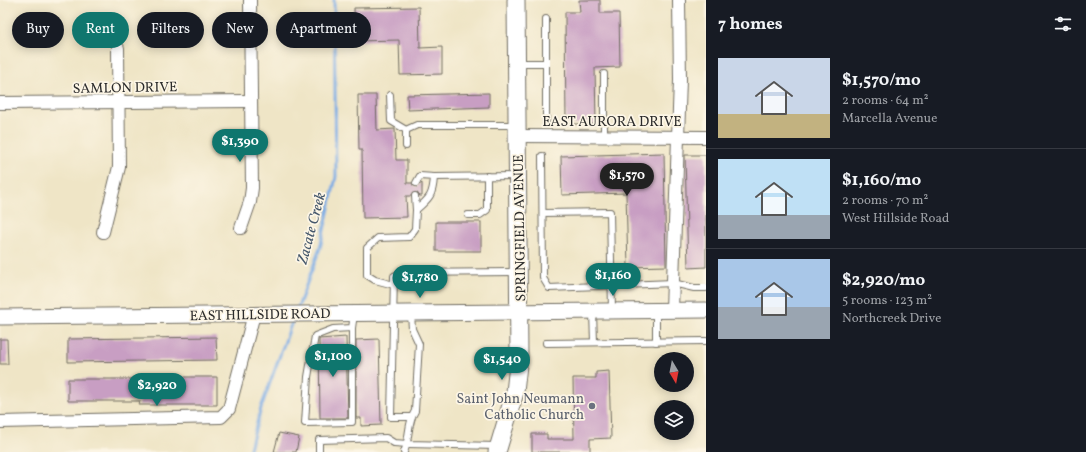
<!DOCTYPE html>
<html lang="en">
<head>
<meta charset="utf-8">
<style>
	body { margin:0; font-family:Vollkorn,serif; background:#20242c; color:#f1f3f6; height:100vh; display:flex; flex-direction:column; font-size:15px; white-space:nowrap }
	* { box-sizing:border-box; margin:0 }
	p { font-size:13px; color:#9ea1a6 }
	.icon { flex:none; width:22px; height:22px; fill:none; stroke:currentColor; stroke-width:2; stroke-linecap:round; stroke-linejoin:round }
	.map { position:relative; flex:1; overflow:hidden }
	.details { display:flex; flex-direction:column; background:#171b24; width:380px }
	.details>* { flex:none }
	.top-card { position:absolute; left:12px; top:12px; width:380px; height:36px; display:flex; gap:8px }
	.needle { width:26px; rotate:170deg }
	.controls { position:absolute; left:654px; top:352px; display:grid; gap:8px }
	.controls a { display:grid; place-items:center; width:40px; height:40px; border-radius:50%; background:#171b24; box-shadow:0 2px 10px #0003; font-size:20px }
	.price { position:absolute; translate:-50% -34px; padding:0 9px; border-radius:14px; background:#0f766e; color:#fff; font-size:13px; line-height:26px; filter:drop-shadow(0 1px 2px #0008) }
	.price::after { content:''; position:absolute; left:50%; top:24px; width:12px; height:9px; margin-left:-6px; background:inherit; clip-path:polygon(0 0,100% 0,50% 100%) }
	.price.on { background:#222; color:#fff }
	ul { padding:0; list-style:none }
	li { display:flex; align-items:center; gap:12px; height:100px; padding:0 12px }
	li+li { border-top:1px solid #363941 }
	li span { display:grid; place-items:center; flex:none; width:112px; height:80px; border-radius:0px; color:#555 }
	li>.icon { margin-inline-start:auto }
	span .icon { width:48px; height:48px; fill:#fffc; stroke-width:1 }
	li b { font-size:17px }
	h2 { display:flex; justify-content:space-between; align-items:center; height:48px; padding:0 12px; font-size:17px }
	.pill { padding:0 14px; border-radius:18px; background:#171b24; box-shadow:0 2px 10px #0003; font-size:14px; line-height:36px }
	.pill.on { background:#0f766e; color:#fff }
	main { display:flex; flex:1; min-height:0 }
	.map>svg:first-child { display:block }
	.lines { fill:none; stroke-linecap:round; stroke-linejoin:round }
	.stream { stroke:#79abe5; stroke-width:3 }
	.building { fill:#c89ec3 }
	.service-casing { stroke:#706c61; stroke-width:8 }
	.minor-casing { stroke:#706c61; stroke-width:14 }
	.tertiary-casing { stroke:#706c61; stroke-width:17 }
	.secondary-casing { stroke:#706c61; stroke-width:19 }
	.service { stroke:#fff; stroke-width:6 }
	.minor { stroke:#fff; stroke-width:12 }
	.tertiary { stroke:#fff; stroke-width:15 }
	.secondary { stroke:#fff; stroke-width:17 }
	.worship-dot { fill:#6b7280; stroke:#fcf5e5; stroke-width:1.5 }
	.labels { text-anchor:middle; stroke-width:3.5; stroke-linejoin:round; paint-order:stroke }
	.street-label { font-size:14px; fill:#2b2b2b; stroke:#fcf5e5 }
	.worship-label { font-size:14px; fill:#5b616d; stroke:#fcf5e5; text-anchor:end }
	.water-label { font-size:15px; font-style:italic; fill:#46586c; stroke:#fcf5e5 }
</style>
</head>
<body>
<main>
<div class="map">
<svg width="706" height="452" viewBox="0 0 706 452">
	<rect width="100%" height="100%" fill="#fcf5e5"/>
	<filter id="ink" filterUnits="userSpaceOnUse"><feTurbulence type="fractalNoise" baseFrequency=".025" numOctaves="2"/><feDisplacementMap in="SourceGraphic" scale="8" xChannelSelector="R" yChannelSelector="G"/><feConvolveMatrix kernelMatrix="1 2 1 2 8 2 1 2 1" color-interpolation-filters="sRGB"/></filter>
	<filter id="wash" filterUnits="userSpaceOnUse"><feTurbulence type="fractalNoise" baseFrequency=".012" numOctaves="4" result="noise"/><feDisplacementMap in="SourceGraphic" scale="16" xChannelSelector="R" yChannelSelector="G"/><feGaussianBlur stdDeviation="0.9" result="paint"/><feColorMatrix in="noise" values="0 0 0 0 0 0 0 0 0 0 0 0 0 0 0 0 0 1.4 0 .05"/><feComposite in="paint" operator="in"/></filter>
	<g filter="url(#wash)">
		<rect width="100%" height="100%" fill="#efe5c6"/>
		<g class="lines">
			<g class="stream">
				<polyline points="297,310 320,248 336,177 334,0"/>
				<polyline points="249,452 261,408 293,319"/>
			</g>
		</g>
		<g id="blocks">
			<g class="building">
				<polygon points="579,0 600,0 600,13 619,13 620,67 595,68 596,124 566,124 565,12 580,12"/>
				<polygon points="419,7 420,48 442,47 442,74 400,75 399,40 355,41 354,8"/>
				<polygon points="489,93 489,107 408,110 407,95"/>
				<polygon points="358,95 376,95 377,130 395,129 396,160 407,160 407,183 412,183 416,187 422,183 422,196 420,196 415,192 411,196 406,196 407,217 363,218 362,150 359,150"/>
				<polygon points="664,153 666,266 628,267 626,193 562,195 561,156"/>
				<polygon points="685,155 706,155 706,267 688,268"/>
				<rect x="436" y="222" width="45" height="29"/>
				<polygon points="216,337 217,360 68,362 68,339"/>
				<polygon points="346,337 348,418 320,418 319,339"/>
				<polygon points="0,339 7,339 8,364 0,364"/>
				<polygon points="379,339 381,425 361,426 361,418 356,418 356,340"/>
				<polygon points="609,371 611,438 590,439 590,452 532,452 532,434 547,434 547,439 574,439 573,378 596,378 596,372"/>
				<polygon points="140,377 217,377 217,405 139,405 140,401 68,401 68,379 140,379"/>
				<polygon points="279,433 299,437 296,452 274,452"/>
			</g>
		</g>
	</g>
	<g filter="url(#ink)">
		<use href="#blocks" fill-opacity="0" stroke="#706c61" stroke-width="1"/>
		<g class="lines">
			<defs>
				<g id="service">
					<polyline points="546,19 546,124"/>
					<polyline points="518,63 546,63"/>
					<polyline points="390,95 391,121 406,130"/>
					<polyline points="604,136 604,74"/>
					<polyline points="406,146 406,130 417,125 516,125"/>
					<polyline points="542,156 543,278 549,288 673,283 694,288 706,288"/>
					<polyline points="416,183 420,176 434,177"/>
					<polyline points="415,196 416,210"/>
					<polyline points="543,213 610,212 612,310"/>
					<polyline points="468,215 480,215 487,210 487,176"/>
					<path d="M394,285l-19,-5 -8,-5v-27l11,-10 31,-1 6,-8 1,-19c14,-12 17,-15 18,-33l81,-1"/>
					<polyline points="656,310 656,342"/>
					<polyline points="593,312 594,342"/>
					<polyline points="352,328 333,329 315,336 308,377 305,423 352,422 352,328 354,314"/>
					<polyline points="546,343 706,341"/>
					<polyline points="411,417 391,417 394,276 401,273 517,272"/>
					<polyline points="319,452 319,440 386,438 394,443 408,444 497,446"/>
					<path d="M404,452c6,-13 3,-29 11,-41l4,-67 -7,-15 -1,-15"/>
				</g>
				<g id="minor">
					<polyline points="0,103 251,101"/>
					<polyline points="517,136 706,137"/>
					<polyline points="241,228 250,202 252,188 250,0"/>
					<polyline points="103,232 119,167 118,48"/>
					<polyline points="672,310 680,80 679,0"/>
					<polyline points="0,422 221,417 229,409 254,314"/>
				</g>
				<polyline id="tertiary" points="0,317 706,310"/>
				<polyline id="secondary" points="497,452 515,392 519,356 516,0"/>
			</defs>
			<use href="#service" class="service-casing"/>
			<use href="#minor" class="minor-casing"/>
			<use href="#tertiary" class="tertiary-casing"/>
			<use href="#secondary" class="secondary-casing"/>
			<use href="#service" class="service"/>
			<use href="#minor" class="minor"/>
			<use href="#tertiary" class="tertiary"/>
			<use href="#secondary" class="secondary"/>
		</g>
	</g>
	<circle class="worship-dot" cx="592" cy="406" r="4"/>
	<g class="labels">
		<g class="street-label">
			<text transform="translate(125 87) rotate(-1)" y="5">SAMLON DRIVE</text>
			<text x="612" y="126">EAST AURORA DRIVE</text>
			<text transform="translate(519 228) rotate(-91)" y="5">SPRINGFIELD AVENUE</text>
			<text transform="translate(260 314) rotate(-1)" y="5">EAST HILLSIDE ROAD</text>
		</g>
		<g class="worship-label">
			<text x="584" y="403">Saint John Neumann<tspan x="584" dy="16">Catholic Church</tspan></text>
		</g>
		<g class="water-label">
			<text transform="translate(311 228) rotate(-75)" y="5">Zacate Creek</text>
		</g>
	</g>
</svg>
<div class="controls">
<a><svg class="needle" viewBox="-14 -14 28 28"><path d="M0-13l5 13h-10z" fill="#e53935"/><path d="M0 13l5-13h-10z" fill="#9ea1a6"/></svg></a>
<a><svg class="icon" aria-label="layers" viewBox="0 0 24 24"><path d="M12 4l9 5-9 5-9-5zM3 14l9 5 9-5"/></svg></a>
</div>
<b class="price" style="left:240px;top:163px">$1,390</b>
<b class="price on" style="left:627px;top:197px">$1,570</b>
<b class="price" style="left:613px;top:297px">$1,160</b>
<b class="price" style="left:420px;top:299px">$1,780</b>
<b class="price" style="left:333px;top:378px">$1,100</b>
<b class="price" style="left:502px;top:381px">$1,540</b>
<b class="price" style="left:157px;top:407px">$2,920</b>
<div class="top-card">
<a class="pill">Buy</a>
<a class="pill on">Rent</a>
<a class="pill">Filters</a>
<a class="pill">New</a>
<a class="pill">Apartment</a>
</div>
</div>
<section class="details">
<h2>7 homes<svg class="icon" aria-label="filters" viewBox="0 0 24 24"><path d="M4 7h16M4 17h16"/><circle cx="9" cy="7" r="2"/><circle cx="15" cy="17" r="2"/></svg></h2>
<ul>
<li><span style="background:linear-gradient(#c9d6e8 70%,#c2b280 0)"><svg class="icon" aria-label="home" viewBox="0 0 24 24"><path d="M3 11l9-7 9 7M6 9v11h12V9"/></svg></span><div><b>$1,570/mo</b><p>2 rooms · 64 m²</p><p>Marcella Avenue</p></div></li>
<li><span style="background:linear-gradient(#bfe0f5 70%,#9aa5b1 0)"><svg class="icon" aria-label="home" viewBox="0 0 24 24"><path d="M3 11l9-7 9 7M6 9v11h12V9"/></svg></span><div><b>$1,160/mo</b><p>2 rooms · 70 m²</p><p>West Hillside Road</p></div></li>
<li><span style="background:linear-gradient(#a9c7e8 60%,#9aa5b1 0)"><svg class="icon" aria-label="home" viewBox="0 0 24 24"><path d="M3 11l9-7 9 7M6 9v11h12V9"/></svg></span><div><b>$2,920/mo</b><p>5 rooms · 123 m²</p><p>Northcreek Drive</p></div></li>
</ul>
</section>
</main>
</body>
</html>
